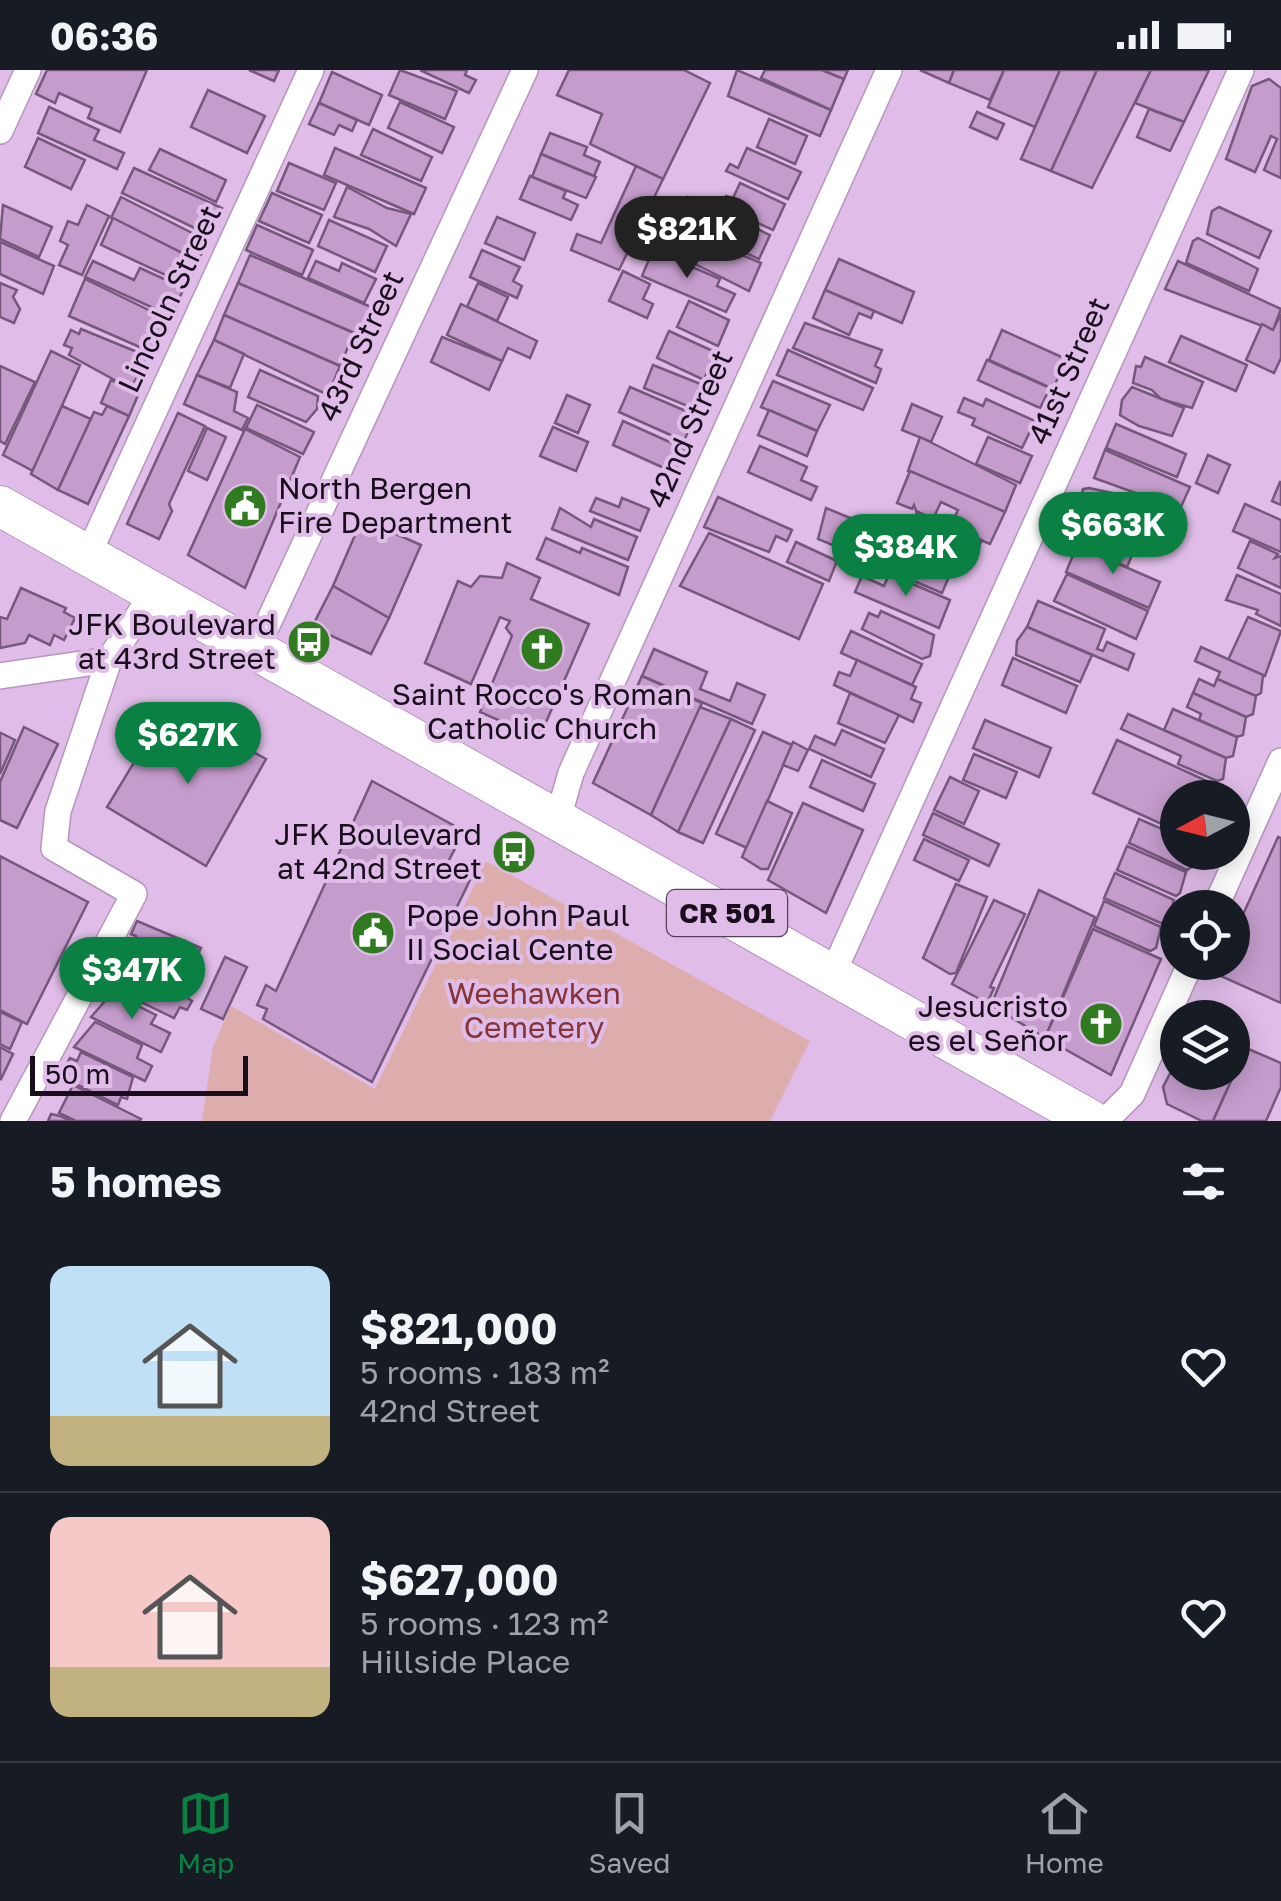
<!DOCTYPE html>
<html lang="en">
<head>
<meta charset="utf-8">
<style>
	body { margin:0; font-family:"Golos Text",sans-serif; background:#242831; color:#f1f3f6; height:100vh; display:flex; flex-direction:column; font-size:38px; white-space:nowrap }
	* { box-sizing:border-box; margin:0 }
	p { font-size:32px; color:#9ea1a6 }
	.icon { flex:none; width:55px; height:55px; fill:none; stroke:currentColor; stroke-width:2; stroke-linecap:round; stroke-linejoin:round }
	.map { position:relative; height:1051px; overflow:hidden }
	.sheet { display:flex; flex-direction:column; background:#171b24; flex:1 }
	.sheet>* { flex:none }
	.needle { width:65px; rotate:263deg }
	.buttons { position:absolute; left:1160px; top:710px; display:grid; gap:20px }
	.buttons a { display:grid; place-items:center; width:90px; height:90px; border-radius:50%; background:#171b24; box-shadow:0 5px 25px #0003; font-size:50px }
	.scale { position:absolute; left:30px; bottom:25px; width:218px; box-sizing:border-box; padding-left:10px; border:5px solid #1a0e1d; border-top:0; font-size:28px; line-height:35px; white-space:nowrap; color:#1a0e1d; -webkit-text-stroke:8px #e0bde8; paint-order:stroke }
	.price { position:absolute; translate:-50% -85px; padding:0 22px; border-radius:35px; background:#0b8043; color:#fff; font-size:32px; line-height:65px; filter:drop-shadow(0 2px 5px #0008) }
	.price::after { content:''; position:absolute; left:50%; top:60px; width:30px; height:22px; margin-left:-15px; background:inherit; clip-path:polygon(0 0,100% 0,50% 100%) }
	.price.current { background:#222; color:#fff }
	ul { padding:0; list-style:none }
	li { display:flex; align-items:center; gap:30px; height:250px; padding:0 50px }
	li+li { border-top:2px solid #363941 }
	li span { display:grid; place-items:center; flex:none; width:280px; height:200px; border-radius:20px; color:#555 }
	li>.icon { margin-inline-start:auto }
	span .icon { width:120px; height:120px; fill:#fffc; stroke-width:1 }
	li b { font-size:42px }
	h2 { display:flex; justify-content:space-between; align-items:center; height:120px; padding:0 50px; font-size:42px }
	.status { display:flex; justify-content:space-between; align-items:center; height:70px; padding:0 50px; background:#171b24; direction:ltr }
	.status svg { height:28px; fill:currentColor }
	.menu { display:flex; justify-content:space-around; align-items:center; height:140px; border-top:2px solid #363941; background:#171b24; font-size:28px; color:#9ea1a6 }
	.menu a { display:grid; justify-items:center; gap:5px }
	.menu .current { color:#0b8043 }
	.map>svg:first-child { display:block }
	.green { fill:#dcadac }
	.building { fill:#c59dcd; stroke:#76587d; stroke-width:2.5 }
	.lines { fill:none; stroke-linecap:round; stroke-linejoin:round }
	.minor-casing { stroke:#b695bd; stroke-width:28 }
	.primary-casing { stroke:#b695bd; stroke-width:42 }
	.minor { stroke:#fff; stroke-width:25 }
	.primary { stroke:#fff; stroke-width:40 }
	.labels { text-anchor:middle; stroke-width:8; stroke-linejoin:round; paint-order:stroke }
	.shield { fill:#e0bde8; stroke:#55425a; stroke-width:2.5 }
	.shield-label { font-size:28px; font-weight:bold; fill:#1a0e1d }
	.street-label { font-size:30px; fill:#1a0e1d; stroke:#e0bde8 }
	.poi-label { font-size:30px; fill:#1a0e1d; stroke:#e0bde8; text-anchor:end }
	.park-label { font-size:30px; fill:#853538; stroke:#e0bde8 }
</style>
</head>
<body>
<div class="status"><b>06:36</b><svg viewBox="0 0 49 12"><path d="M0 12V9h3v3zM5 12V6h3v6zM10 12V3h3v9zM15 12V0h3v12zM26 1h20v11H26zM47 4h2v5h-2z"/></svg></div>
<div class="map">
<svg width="1281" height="1051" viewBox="0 0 1281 1051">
	<rect width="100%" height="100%" fill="#e0bde8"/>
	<polygon class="green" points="486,791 810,971 770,1051 202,1051 213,977 231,936 375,1019"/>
	<g class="building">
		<polygon points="47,0 147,0 120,62 88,48 92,38 59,23 55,33 36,24"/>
		<polygon points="249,0 279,0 274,11"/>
		<polygon points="400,0 457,21 445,49 389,25"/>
		<polygon points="420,0 467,0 465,5 476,10 469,23"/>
		<polygon points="569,0 684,0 710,13 663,109 590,74 602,44 557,25"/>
		<polygon points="737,0 831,40 820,66 728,26"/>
		<polygon points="765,0 822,0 844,9 831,40 761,8"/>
		<polygon points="822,0 848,0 844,9"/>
		<polygon points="920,0 954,0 949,13"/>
		<polygon points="954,0 1004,0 990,30 949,13"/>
		<polygon points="1004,0 1060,0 1035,57 988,37"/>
		<polygon points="1060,0 1097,0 1051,101 1021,89"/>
		<polygon points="1097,0 1151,0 1092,118 1051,101"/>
		<polygon points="1151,0 1209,0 1184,52 1135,33"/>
		<polygon points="332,2 382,25 369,55 319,33"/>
		<polygon points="1269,9 1281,18 1281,108 1264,100 1277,69 1271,66 1255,102 1226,89 1252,16"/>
		<polygon points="208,20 265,46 247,83 191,57"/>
		<polygon points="400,32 454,57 442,83 388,58"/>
		<polygon points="319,33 357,50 352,61 339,55 334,65 309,54"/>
		<polygon points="49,37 99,60 94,70 124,83 117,99 38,63"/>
		<polygon points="1149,39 1184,52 1170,81 1137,67"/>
		<polygon points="977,42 1004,54 997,69 970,57"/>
		<polygon points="769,49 807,66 795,94 757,77"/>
		<polygon points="373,59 432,87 421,111 361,85"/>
		<polygon points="550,63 587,77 584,85 600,92 594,106 541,84"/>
		<polygon points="38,68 85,90 71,119 25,97"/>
		<polygon points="335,78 426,118 414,144 324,105"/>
		<polygon points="747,78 801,102 788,129 726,101 730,94 738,98"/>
		<polygon points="160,79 226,110 216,132 149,100"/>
		<polygon points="541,84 596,107 586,128 532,107"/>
		<polygon points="289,93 336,113 324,140 277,121"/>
		<polygon points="636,96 663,109 619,200 571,180 577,164 601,173"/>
		<polygon points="134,98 222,138 209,165 122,123"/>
		<polygon points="530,106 566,121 563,128 578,135 571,150 520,129"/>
		<polygon points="740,113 785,134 773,160 721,136 726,126 733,128"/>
		<polygon points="347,117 387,138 411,144 396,176 369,159 334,147"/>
		<polygon points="272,123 322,145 309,173 259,151"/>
		<polygon points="121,127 208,171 198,191 111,148"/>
		<polygon points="688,127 770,165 759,189 677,152"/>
		<polygon points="3,135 52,157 39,187 0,169"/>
		<polygon points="87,135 109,146 82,205 59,195 68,175 60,171 68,151 78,155"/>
		<polygon points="1219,137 1271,161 1259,188 1207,164 1212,141"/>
		<polygon points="497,147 535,163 524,190 485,173"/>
		<polygon points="113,148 198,191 187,215 101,175"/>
		<polygon points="329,150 387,176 375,202 318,176"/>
		<polygon points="257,155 313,180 302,205 246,180"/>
		<polygon points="1198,168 1258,199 1249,221 1186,193 1193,171"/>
		<polygon points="0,172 54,196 43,224 0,204"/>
		<polygon points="692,173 713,182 716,174 761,193 749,221 685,189"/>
		<polygon points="482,180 520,197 513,211 522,216 517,228 470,207"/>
		<polygon points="653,180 720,209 717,216 735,224 726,242 642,206"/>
		<polygon points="250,185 371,237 359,265 238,213"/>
		<polygon points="839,189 914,222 902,253 825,220"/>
		<polygon points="93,191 134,210 140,198 184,218 171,246 85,207"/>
		<polygon points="316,191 339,201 342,193 376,209 364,233 308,208"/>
		<polygon points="1178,191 1281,239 1273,260 1165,219"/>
		<polygon points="623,201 650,214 643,229 653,234 647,248 609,231"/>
		<polygon points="85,209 167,249 151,282 69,246"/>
		<polygon points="0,213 17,220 13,227 20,239 14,253 0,247"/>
		<polygon points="238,213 354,263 340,296 224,245"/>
		<polygon points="478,213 508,227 497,251 467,237"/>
		<polygon points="825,220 874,241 871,248 859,243 849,265 813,248"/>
		<polygon points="689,231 729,250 718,276 677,257"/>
		<polygon points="461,234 537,271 530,288 508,278 502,291 447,265"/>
		<polygon points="1281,244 1281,288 1274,303 1246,290 1262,254 1273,260"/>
		<polygon points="224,245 340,296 328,325 214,270"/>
		<polygon points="805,253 882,280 875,296 881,299 876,313 793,278"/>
		<polygon points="81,259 147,286 131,319 69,285 72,278 64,275 71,260 79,264"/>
		<polygon points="1002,260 1066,289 1053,319 989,290"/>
		<polygon points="669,261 715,282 704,310 657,288"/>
		<polygon points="1181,266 1247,295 1236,321 1169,292"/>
		<polygon points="442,267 502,291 489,320 431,292"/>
		<polygon points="214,270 244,284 230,318 197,305"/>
		<polygon points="788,280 873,318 863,340 777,305"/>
		<polygon points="51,281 80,295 33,401 3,385"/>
		<polygon points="1145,287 1203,312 1192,338 1161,329 1152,320 1133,313 1136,296 1141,297"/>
		<polygon points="987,290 1050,318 1040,338 978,310"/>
		<polygon points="653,295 708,317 697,340 644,318"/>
		<polygon points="0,296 35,312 5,374 0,371"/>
		<polygon points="260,300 318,326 317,339 306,352 248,327"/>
		<polygon points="197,305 237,322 234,341 248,348 242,360 184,334"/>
		<polygon points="111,310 139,323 129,346 101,333"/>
		<polygon points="773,311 830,335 817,361 761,337"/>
		<polygon points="630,317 695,345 684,371 619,342"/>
		<polygon points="1132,317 1184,338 1172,366 1139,356 1120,345 1122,330"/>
		<polygon points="567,325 590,335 578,363 555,353"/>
		<polygon points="964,328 983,336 986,329 1035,351 1022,378 972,355 975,349 958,342"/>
		<polygon points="912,334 942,347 931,372 902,360"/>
		<polygon points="257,335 314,362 303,384 246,358"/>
		<polygon points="62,336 91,349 58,420 31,404"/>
		<polygon points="107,336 129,346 88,434 58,420 94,342 102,345"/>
		<polygon points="769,340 817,361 807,386 758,365"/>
		<polygon points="178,343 205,356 169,434 172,441 159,469 127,454"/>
		<polygon points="623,351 685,379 675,403 613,375"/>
		<polygon points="1116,354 1186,384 1177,407 1106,378"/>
		<polygon points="553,357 588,372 576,401 540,386"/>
		<polygon points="207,358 226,367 207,410 188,401"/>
		<polygon points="245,359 300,387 245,518 188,485"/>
		<polygon points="920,367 1016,415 1005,442 908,401"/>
		<polygon points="988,367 1032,386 1020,413 976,394"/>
		<polygon points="760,376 807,397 801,410 817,417 811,430 748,402"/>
		<polygon points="1105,380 1190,417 1180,439 1094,408"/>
		<polygon points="1208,385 1230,395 1218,423 1196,413"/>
		<polygon points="910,401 1005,442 990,474 973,467 972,461 969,465 950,456 958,440 941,432 933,449 916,441 914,435 912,439 897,433"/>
		<polygon points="1280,412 1281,412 1281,435 1272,431"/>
		<polygon points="1089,418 1117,424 1119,429 1170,450 1160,472 1079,438 1083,419"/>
		<polygon points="718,427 792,460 787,471 776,466 769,482 704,457"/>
		<polygon points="596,428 619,437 622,428 649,439 640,461 590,441"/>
		<polygon points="1245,434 1281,450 1281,482 1233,461"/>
		<polygon points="560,438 591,457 594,449 637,467 628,490 552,459"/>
		<polygon points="826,438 855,450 842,479 818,469"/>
		<polygon points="1077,439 1140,466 1127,497 1064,471"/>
		<polygon points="917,442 982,470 968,498 905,471"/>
		<polygon points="362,449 421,475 389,548 333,516"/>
		<polygon points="866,460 953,497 942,523 855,486"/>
		<polygon points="709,463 823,514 799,569 680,516"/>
		<polygon points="546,468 580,483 582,478 628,497 619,525 537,489"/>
		<polygon points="1250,471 1278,484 1275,488 1281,486 1281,518 1238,498"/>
		<polygon points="796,472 837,491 829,511 787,492"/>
		<polygon points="1077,476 1160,512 1149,538 1066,502"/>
		<polygon points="507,493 540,508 531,529 589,554 539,668 480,642 512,566 506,558 510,551 500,547 471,614 425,593 458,511 471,517 480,506 502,508"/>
		<polygon points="889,504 950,530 939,558 855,522 862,506 884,516"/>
		<polygon points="1067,504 1148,541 1136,569 1054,531"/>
		<polygon points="1237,505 1281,524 1281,556 1256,544 1258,540 1226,530"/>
		<polygon points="333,516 389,548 371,584 312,557"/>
		<polygon points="21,518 66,538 64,542 75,548 64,570 54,565 50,575 29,565 25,573 0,578 0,547 7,549"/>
		<polygon points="1038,531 1105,559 1097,579 1103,581 1107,572 1134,584 1128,600 1027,557"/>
		<polygon points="881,541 934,565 930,586 922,589 862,559 869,543 878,547"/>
		<polygon points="1248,547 1281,561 1265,606 1228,590"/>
		<polygon points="1027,557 1092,585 1080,612 1016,585 1017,571"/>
		<polygon points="851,561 922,594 912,615 841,583"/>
		<polygon points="1201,577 1263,605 1261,623 1255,626 1217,609 1220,602 1195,591"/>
		<polygon points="654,579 707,602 700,619 730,631 737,613 765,625 752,654 642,606"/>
		<polygon points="1013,588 1077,616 1066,643 1002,615"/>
		<polygon points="857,590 916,617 911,629 921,633 913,652 834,615 839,602 850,606"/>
		<polygon points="642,606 702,633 651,745 593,713"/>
		<polygon points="1199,609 1214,616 1217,609 1256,626 1253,644 1246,647 1193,623"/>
		<polygon points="850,623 899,645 885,673 838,653"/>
		<polygon points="1193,623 1246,647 1243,665 1237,667 1199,650 1201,644 1187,637"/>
		<polygon points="700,637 731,649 678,762 651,745"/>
		<polygon points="1173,639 1237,667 1233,686 1226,688 1164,660"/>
		<polygon points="183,643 266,689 206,796 107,737 153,661 169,667"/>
		<polygon points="1128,644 1226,688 1223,709 1217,711 1178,694 1181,686 1121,659"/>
		<polygon points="731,649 755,660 703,773 678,762"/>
		<polygon points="985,650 1051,678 1039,707 973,678"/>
		<polygon points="24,657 58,674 17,758 0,750 0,712"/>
		<polygon points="842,660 884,679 871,707 809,679 815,666 835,675"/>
		<polygon points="763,662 792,675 747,778 716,764"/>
		<polygon points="1,663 15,670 0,704 0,665"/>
		<polygon points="1117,670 1231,722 1229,728 1178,728 1178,766 1173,759 1093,723"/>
		<polygon points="793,672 808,680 798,701 783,695"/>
		<polygon points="974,684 1017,702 1006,728 963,710"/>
		<polygon points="822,690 875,714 863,741 810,717"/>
		<polygon points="950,707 979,721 964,754 934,740"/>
		<polygon points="372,711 464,761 446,796 470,810 372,1012 263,949 267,939 257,935 266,915 276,921"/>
		<polygon points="767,731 792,743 768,799 761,799 742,787"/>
		<polygon points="803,733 863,760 826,843 768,810"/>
		<polygon points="933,743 999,774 989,796 923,765"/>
		<polygon points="1139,749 1178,766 1178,782 1196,782 1193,796 1187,800 1129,773"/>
		<polygon points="1278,767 1281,768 1281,933 1216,904 1222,892 1232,892 1232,869"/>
		<polygon points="924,769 969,790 959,811 914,790"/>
		<polygon points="1127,776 1186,802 1180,823 1176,826 1117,800"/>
		<polygon points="0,786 88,832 27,954 0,940"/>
		<polygon points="1115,803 1174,830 1168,850 1163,854 1104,828"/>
		<polygon points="956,814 987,827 956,903 950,904 923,888"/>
		<polygon points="1039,820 1095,847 1045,968 991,935"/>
		<polygon points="994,830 1025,844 990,917 994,918 987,933 952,914"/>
		<polygon points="1104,831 1161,857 1156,878 1150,881 1094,856"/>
		<polygon points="137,851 201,878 192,896 186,893 181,904 134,882 136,866 131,864"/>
		<polygon points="1093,859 1161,889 1111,1005 1045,968"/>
		<polygon points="225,887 247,897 223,949 201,939"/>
		<polygon points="128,892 188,923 186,927 192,931 187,940 180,937 174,948 106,915 116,895"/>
		<polygon points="112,923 156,945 151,954 170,963 161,982 91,947"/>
		<polygon points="0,942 22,952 10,979 0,974"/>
		<polygon points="95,952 142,975 137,988 152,996 145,1011 74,977"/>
		<polygon points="1232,971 1246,978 1213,1051 1202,1051 1167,1034 1163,1017 1178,988 1178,1002 1232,1002"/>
		<polygon points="0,977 13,984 1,1009 0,1008"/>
		<polygon points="1246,978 1281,993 1281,1017 1266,1051 1213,1051"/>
		<polygon points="81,982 133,1007 127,1029 121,1027 118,1035 60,1006 70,988 77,991"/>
		<polygon points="73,1015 141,1049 140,1051 76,1051 59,1043"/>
		<polygon points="51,1044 60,1046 72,1051 48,1051"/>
	</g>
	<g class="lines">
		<defs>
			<g id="minor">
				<polyline points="0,61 28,0"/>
				<polyline points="88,485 311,0"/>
				<polyline points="256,579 525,0"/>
				<polyline points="0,606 109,590 154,522"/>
				<polyline points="558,748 571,703 889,0"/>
				<polyline points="1215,838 1281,691"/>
				<polyline points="833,903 1241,0"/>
				<polyline points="13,1051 134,824 54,778 58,741 109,590"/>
				<polyline points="1105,1051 1132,1024 1191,892"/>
			</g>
			<polyline id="primary" points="0,436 1092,1051"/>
		</defs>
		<use href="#minor" class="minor-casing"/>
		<use href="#primary" class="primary-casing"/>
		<use href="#minor" class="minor"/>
		<use href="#primary" class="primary"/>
	</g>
	<defs>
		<symbol id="civic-disc" viewBox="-11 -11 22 22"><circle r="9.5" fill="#307a1f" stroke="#e0bde8"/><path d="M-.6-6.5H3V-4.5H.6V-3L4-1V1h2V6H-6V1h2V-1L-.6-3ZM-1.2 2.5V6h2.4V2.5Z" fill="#fff"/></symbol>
		<symbol id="bus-disc" viewBox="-11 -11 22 22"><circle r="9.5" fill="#307a1f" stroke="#e0bde8"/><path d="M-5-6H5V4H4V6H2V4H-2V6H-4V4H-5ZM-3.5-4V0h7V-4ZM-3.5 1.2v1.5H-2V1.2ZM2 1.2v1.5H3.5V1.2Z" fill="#fff"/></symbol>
		<symbol id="church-disc" viewBox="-11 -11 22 22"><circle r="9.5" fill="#307a1f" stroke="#e0bde8"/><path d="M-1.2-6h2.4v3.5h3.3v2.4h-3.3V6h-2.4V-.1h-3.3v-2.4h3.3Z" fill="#fff"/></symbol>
	</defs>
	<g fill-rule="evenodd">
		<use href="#civic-disc" x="220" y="411" width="50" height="50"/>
		<use href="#bus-disc" x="284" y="547" width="50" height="50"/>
		<use href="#church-disc" x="517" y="554" width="50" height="50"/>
		<use href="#bus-disc" x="489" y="757" width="50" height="50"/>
		<use href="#civic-disc" x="348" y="838" width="50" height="50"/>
		<use href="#church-disc" x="1076" y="929" width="50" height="50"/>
	</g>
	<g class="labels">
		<rect class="shield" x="667" y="820" width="120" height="46" rx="8"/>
		<g class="shield-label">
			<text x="727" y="853">CR 501</text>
		</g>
		<g class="street-label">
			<text transform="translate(170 229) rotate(-65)" y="10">Lincoln Street</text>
			<text transform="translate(361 276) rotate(-65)" y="10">43rd Street</text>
			<text transform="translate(1069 301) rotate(-66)" y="10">41st Street</text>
			<text transform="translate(690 359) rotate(-66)" y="10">42nd Street</text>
		</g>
		<g class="poi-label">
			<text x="278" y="429" text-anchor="start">North Bergen<tspan x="278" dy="34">Fire Department</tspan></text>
			<text x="276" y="565">JFK Boulevard<tspan x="276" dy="34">at 43rd Street</tspan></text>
			<text x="542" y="635" text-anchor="middle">Saint Rocco's Roman<tspan x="542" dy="34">Catholic Church</tspan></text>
			<text x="482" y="775">JFK Boulevard<tspan x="482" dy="34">at 42nd Street</tspan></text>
			<text x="406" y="856" text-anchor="start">Pope John Paul<tspan x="406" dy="34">II Social Cente</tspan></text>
			<text x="1068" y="947">Jesucristo<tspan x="1068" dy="34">es el Señor</tspan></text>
		</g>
		<g class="park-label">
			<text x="534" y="934">Weehawken<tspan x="534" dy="34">Cemetery</tspan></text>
		</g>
	</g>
</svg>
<div class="buttons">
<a><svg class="needle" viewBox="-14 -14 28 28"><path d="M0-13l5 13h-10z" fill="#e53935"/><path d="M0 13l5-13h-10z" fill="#9ea1a6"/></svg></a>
<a><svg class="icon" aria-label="locate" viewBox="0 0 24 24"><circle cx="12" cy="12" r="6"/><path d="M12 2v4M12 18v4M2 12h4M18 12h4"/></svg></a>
<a><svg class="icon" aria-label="layers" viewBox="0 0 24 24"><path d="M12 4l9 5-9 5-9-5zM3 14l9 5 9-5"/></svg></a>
</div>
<div class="scale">50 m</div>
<b class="price current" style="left:687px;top:211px">$821K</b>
<b class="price" style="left:1113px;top:507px">$663K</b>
<b class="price" style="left:906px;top:529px">$384K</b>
<b class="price" style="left:188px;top:717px">$627K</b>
<b class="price" style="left:132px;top:952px">$347K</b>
</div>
<section class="sheet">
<h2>5 homes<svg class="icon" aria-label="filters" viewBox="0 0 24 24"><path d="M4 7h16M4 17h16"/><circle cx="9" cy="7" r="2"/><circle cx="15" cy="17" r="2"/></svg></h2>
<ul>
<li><span style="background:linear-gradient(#bfe0f5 75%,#c2b280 0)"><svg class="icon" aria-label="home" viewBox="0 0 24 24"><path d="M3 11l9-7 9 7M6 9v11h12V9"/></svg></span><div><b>$821,000</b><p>5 rooms · 183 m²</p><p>42nd Street</p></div><svg class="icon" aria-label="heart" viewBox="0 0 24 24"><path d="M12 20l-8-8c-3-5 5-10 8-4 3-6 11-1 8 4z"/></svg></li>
<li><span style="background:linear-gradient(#f6c9c9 75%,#c2b280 0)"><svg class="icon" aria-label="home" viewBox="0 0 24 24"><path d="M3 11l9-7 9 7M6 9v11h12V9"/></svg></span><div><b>$627,000</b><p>5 rooms · 123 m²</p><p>Hillside Place</p></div><svg class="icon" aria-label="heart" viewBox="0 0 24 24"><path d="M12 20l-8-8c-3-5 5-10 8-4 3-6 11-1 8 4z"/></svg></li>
</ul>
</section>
<nav class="menu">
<a class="current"><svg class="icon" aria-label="map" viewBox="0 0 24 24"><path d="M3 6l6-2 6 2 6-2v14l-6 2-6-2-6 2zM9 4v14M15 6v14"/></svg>Map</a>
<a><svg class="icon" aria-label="saved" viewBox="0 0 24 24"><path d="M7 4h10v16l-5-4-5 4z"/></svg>Saved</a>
<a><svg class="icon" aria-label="home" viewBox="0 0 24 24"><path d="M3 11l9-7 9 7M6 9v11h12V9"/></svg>Home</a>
</nav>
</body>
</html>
